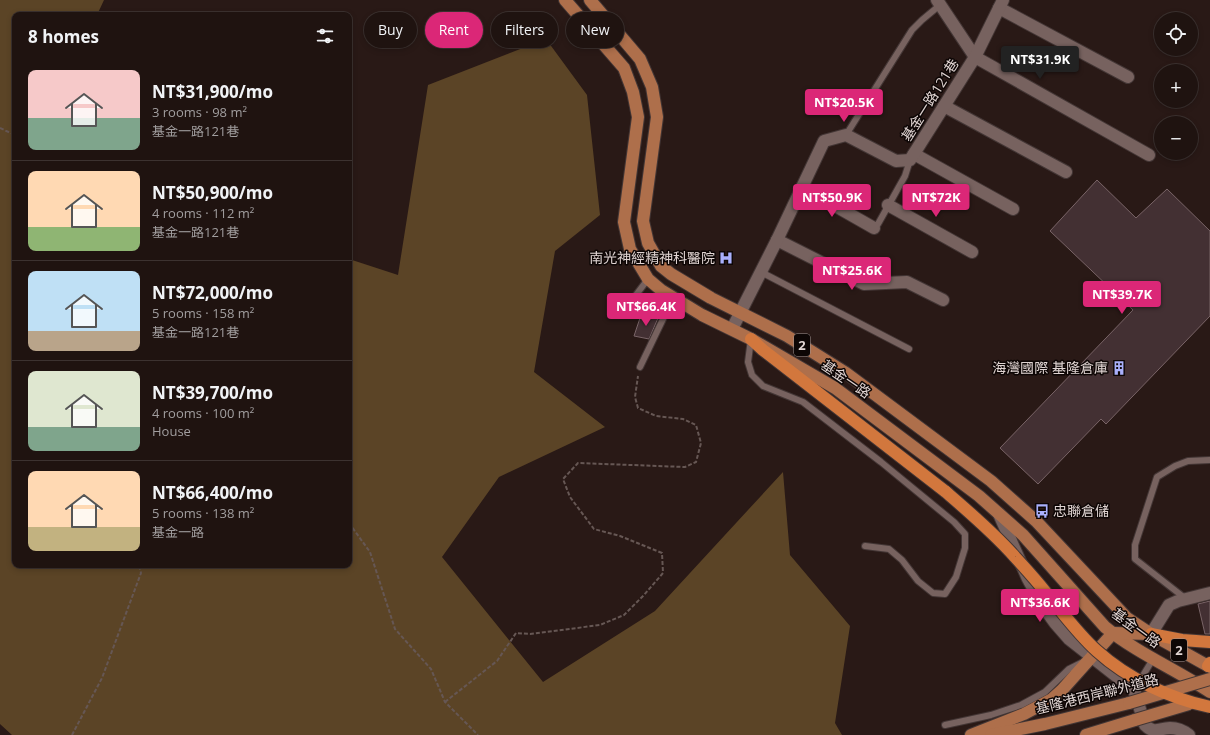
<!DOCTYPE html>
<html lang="en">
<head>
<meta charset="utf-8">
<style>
	body { margin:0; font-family:"Open Sans","Noto Sans TC",sans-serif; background:#271c19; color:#f1f3f6; height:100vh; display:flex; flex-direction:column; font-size:15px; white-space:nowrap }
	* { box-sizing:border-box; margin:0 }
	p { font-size:13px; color:#a19e9f }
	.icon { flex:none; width:22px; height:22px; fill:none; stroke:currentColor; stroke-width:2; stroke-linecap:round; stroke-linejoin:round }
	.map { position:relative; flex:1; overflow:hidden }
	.drawer { position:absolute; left:12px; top:12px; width:340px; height:556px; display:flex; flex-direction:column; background:#1f1310; border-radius:8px; box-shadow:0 2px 6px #0003,0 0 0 1px #3c3230 }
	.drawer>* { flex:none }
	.guide { position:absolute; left:364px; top:12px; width:380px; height:36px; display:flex; gap:8px }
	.tools { position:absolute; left:1154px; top:12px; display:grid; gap:8px }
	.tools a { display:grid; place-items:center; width:44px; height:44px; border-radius:50%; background:#1f1310; box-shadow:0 2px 6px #0003,0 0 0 1px #3c3230; font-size:20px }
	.price { position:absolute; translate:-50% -34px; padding:0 9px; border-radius:4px; background:#db2777; color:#fff; font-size:13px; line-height:26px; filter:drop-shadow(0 1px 2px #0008) }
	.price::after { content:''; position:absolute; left:50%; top:24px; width:12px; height:9px; margin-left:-6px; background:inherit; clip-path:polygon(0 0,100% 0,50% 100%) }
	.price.active { background:#222; color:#fff }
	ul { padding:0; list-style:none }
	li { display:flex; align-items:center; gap:12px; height:100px; padding:0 16px }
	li+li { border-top:1px solid #3c3230 }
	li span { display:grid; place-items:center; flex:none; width:112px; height:80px; border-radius:8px; color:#555 }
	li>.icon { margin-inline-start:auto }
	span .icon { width:48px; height:48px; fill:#fffc; stroke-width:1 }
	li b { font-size:17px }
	h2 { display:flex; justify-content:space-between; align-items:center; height:48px; padding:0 16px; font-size:17px }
	.chip { padding:0 14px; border-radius:18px; background:#1f1310; box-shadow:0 2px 6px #0003,0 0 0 1px #3c3230; font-size:14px; line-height:36px }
	.chip.active { background:#db2777; color:#fff }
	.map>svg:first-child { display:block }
	.forest { fill:#5b4426 }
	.building { fill:#433033; stroke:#796467 }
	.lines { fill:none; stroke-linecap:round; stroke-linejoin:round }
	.lane-casing { stroke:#433635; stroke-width:8 }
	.street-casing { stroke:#433635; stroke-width:14 }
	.primary-casing { stroke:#433635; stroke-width:14 }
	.highway-casing { stroke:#433635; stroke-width:14 }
	.path { stroke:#665754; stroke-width:2; stroke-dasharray:4 2; stroke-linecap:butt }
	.lane { stroke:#77625f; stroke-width:6 }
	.street { stroke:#77625f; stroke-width:12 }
	.primary { stroke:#ae6f4b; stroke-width:12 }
	.highway { stroke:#d2773d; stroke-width:12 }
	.primary-bridge-casing { stroke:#433635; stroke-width:14; stroke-linecap:butt }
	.highway-bridge-casing { stroke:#433635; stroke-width:14; stroke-linecap:butt }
	.primary-bridge { stroke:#ae6f4b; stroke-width:12 }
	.highway-bridge { stroke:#d2773d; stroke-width:12 }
	.labels { text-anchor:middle; stroke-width:3; stroke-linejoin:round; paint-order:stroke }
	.shield { fill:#0d0605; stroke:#a19694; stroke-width:1 }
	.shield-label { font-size:13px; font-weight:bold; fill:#e0d4d2 }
	.street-label { font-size:14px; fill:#e0d4d2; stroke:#0d0605 }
	.poi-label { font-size:14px; fill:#e0d4d2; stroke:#0d0605; text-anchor:end }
</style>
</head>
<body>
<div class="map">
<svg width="1210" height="735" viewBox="0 0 1210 735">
	<rect width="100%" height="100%" fill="#291916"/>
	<polygon class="forest" points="0,0 104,0 97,15 15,15 15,565 349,565 349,259 398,275 428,85 546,39 587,95 600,215 555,251 534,372 605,427 499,477 442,557 543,682 655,611 783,472 790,555 850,626 835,723 842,735 12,735 0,724"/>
	<g class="building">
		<polygon points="1097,180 1136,218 1167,189 1210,231 1210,316 1106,424 1101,419 1038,484 1000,448 1133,310 1050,231"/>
		<polygon points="641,315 658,318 649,339 634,336"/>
		<polygon points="1210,601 1210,634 1205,634 1198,604"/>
	</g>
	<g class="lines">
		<defs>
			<g id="lane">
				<polyline points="846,135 912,30 922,20 940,5 941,3"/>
				<polyline points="874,228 878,224 905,176 910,160"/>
				<polyline points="761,272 909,349"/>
				<polyline points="751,339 748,362 752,375 763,386 803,402 881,462 954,522 965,534 965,548 956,577 945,594 933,593 918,581 902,560 889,549 865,546"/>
				<polyline points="640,367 664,317 662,314 637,301 635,298 636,295 648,279"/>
				<polyline points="1186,599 1135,559 1135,545 1157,477 1175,466 1188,461 1210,460"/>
				<polyline points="1139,682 1153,659"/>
				<polyline points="945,725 991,715 1021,705 1045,692 1069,669 1083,662"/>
			</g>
			<g id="street">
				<polyline points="937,0 975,57 1149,155"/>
				<polyline points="999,8 1128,77"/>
				<polyline points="944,106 1066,172"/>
				<polyline points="914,154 1013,209"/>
				<polyline points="802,187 874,228"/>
				<polyline points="888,205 972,252"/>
				<polyline points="777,240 864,284 907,282 943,300"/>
				<polyline points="732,329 777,240 824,141 846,135 896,161 910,160 975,57 1003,0"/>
				<path d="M999,514l29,65 14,26 13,18 14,16 65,51 11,35c10,10 14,3 25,3 6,0 14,3 19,7"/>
				<polyline points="1151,634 1169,605 1178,601 1210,593"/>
			</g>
			<g id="primary">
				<path d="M565,0l59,68 9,24 5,25 -14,105 6,27 18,30 13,11 41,25 49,24 84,49 144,108 44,39 82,92c32,26 70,42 105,65"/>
				<polyline points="590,0 640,59 652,87 657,117 643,221 648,243 661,266 671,274 711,298 787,336 846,373 991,481 1036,521 1127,618 1151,634 1210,667"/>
				<polyline points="971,735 1024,714 1052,699 1062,690 1113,633 1151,634"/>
				<polyline points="991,735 1045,724 1129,703"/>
				<polyline points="1086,735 1135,720"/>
			</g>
			<g id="highway">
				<polyline points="751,339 763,350 946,492"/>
				<polyline points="1151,634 1182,640 1210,642"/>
				<polyline points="1208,666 1210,663"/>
			</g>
		</defs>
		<use href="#lane" class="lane-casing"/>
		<use href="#street" class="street-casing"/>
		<use href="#primary" class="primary-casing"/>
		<use href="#highway" class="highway-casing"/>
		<g class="path">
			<polyline points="0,128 15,135"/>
			<polyline points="349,523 370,552 395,629 431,669 445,702 478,735"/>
			<polyline points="445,702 497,661 516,633 530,634 600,625 624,615 644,595 663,573 662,553 620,536 594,529 570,497 563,479 578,463 685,467 696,462 701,443 696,425 683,419 656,416 638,408 635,397 638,376"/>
			<polyline points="72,735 102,678 141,573 139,565"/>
		</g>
		<use href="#lane" class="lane"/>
		<use href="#street" class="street"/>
		<use href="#primary" class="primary"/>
		<use href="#highway" class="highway"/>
		<defs>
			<g id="primary-bridge">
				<polyline points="1129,703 1210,679"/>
				<polyline points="1135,720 1189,704"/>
			</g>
			<path id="highway-bridge" d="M946,492c24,21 48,41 69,65 11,12 22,24 32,37 16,19 31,40 50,57 31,28 72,47 113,56"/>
		</defs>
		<use href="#primary-bridge" class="primary-bridge-casing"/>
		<use href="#highway-bridge" class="highway-bridge-casing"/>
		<use href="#primary-bridge" class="primary-bridge"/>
		<use href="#highway-bridge" class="highway-bridge"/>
	</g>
	<defs>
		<symbol id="hospital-bare" viewBox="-9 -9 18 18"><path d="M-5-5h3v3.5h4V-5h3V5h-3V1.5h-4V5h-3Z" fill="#a9b0fc" stroke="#0d0605" stroke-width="2.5" paint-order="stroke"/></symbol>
		<symbol id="building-bare" viewBox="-9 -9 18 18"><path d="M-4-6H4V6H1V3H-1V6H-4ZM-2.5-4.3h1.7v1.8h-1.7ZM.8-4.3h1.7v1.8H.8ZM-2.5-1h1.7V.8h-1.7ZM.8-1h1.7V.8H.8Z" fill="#a9b0fc" stroke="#0d0605" stroke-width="2.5" paint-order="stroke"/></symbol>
		<symbol id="bus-bare" viewBox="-9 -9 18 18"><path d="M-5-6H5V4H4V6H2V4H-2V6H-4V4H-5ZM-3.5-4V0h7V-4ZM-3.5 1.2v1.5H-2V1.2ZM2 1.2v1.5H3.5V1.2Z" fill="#a9b0fc" stroke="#0d0605" stroke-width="2.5" paint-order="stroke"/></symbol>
	</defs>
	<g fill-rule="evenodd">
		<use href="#hospital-bare" x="716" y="248" width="20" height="20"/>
		<use href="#building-bare" x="1109" y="358" width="20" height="20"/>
		<use href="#bus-bare" x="1032" y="501" width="20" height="20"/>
	</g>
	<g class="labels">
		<g class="shield">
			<rect x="794" y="334" width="16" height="22" rx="3"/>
			<rect x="1171" y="639" width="16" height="22" rx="3"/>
		</g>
		<g class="shield-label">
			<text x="802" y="350">2</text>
			<text x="1179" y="655">2</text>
		</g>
		<g class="street-label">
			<text transform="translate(930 100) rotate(-58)" y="5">基金一路121巷</text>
			<text transform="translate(846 379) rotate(34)" y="5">基金一路</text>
			<text transform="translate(1136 628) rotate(36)" y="5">基金一路</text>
			<text transform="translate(1097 694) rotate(-14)" y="5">基隆港西岸聯外道路</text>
		</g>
		<g class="poi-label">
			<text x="715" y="263">南光神經精神科醫院</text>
			<text x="1108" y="373">海灣國際 基隆倉庫</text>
			<text x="1053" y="516" text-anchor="start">忠聯倉儲</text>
		</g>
	</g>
</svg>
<div class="tools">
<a><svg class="icon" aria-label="locate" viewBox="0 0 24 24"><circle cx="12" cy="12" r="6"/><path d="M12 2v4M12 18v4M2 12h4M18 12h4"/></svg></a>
<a>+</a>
<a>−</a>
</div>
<b class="price active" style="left:1040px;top:80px">NT$31.9K</b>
<b class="price" style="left:844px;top:123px">NT$20.5K</b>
<b class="price" style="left:832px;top:218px">NT$50.9K</b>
<b class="price" style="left:936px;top:218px">NT$72K</b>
<b class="price" style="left:852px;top:291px">NT$25.6K</b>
<b class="price" style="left:1122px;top:315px">NT$39.7K</b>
<b class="price" style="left:646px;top:327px">NT$66.4K</b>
<b class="price" style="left:1040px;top:623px">NT$36.6K</b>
<div class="guide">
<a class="chip">Buy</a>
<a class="chip active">Rent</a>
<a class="chip">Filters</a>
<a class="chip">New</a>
</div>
<section class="drawer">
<h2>8 homes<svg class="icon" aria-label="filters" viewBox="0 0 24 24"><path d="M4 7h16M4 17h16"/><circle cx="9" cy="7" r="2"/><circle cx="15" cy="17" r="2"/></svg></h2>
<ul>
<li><span style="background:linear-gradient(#f6c9c9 60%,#7fa58c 0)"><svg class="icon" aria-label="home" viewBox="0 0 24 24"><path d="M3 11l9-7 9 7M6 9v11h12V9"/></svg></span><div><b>NT$31,900/mo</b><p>3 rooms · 98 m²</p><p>基金一路121巷</p></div></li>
<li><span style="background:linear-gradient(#ffd9b3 70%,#8fb573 0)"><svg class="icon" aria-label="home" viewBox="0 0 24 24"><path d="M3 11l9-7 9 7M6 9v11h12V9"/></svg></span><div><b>NT$50,900/mo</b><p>4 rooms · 112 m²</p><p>基金一路121巷</p></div></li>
<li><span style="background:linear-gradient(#bfe0f5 75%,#b9a48a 0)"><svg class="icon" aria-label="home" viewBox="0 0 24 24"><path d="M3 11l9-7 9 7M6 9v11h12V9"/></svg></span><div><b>NT$72,000/mo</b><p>5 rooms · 158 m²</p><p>基金一路121巷</p></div></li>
<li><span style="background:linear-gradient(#dfe7d0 70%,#7fa58c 0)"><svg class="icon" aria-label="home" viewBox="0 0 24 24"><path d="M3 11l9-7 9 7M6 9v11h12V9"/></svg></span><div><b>NT$39,700/mo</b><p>4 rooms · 100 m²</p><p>House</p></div></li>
<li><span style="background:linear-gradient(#ffd9b3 70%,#c2b280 0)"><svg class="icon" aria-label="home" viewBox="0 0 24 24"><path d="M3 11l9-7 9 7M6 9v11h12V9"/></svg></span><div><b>NT$66,400/mo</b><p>5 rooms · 138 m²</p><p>基金一路</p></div></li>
</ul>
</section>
</div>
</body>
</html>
